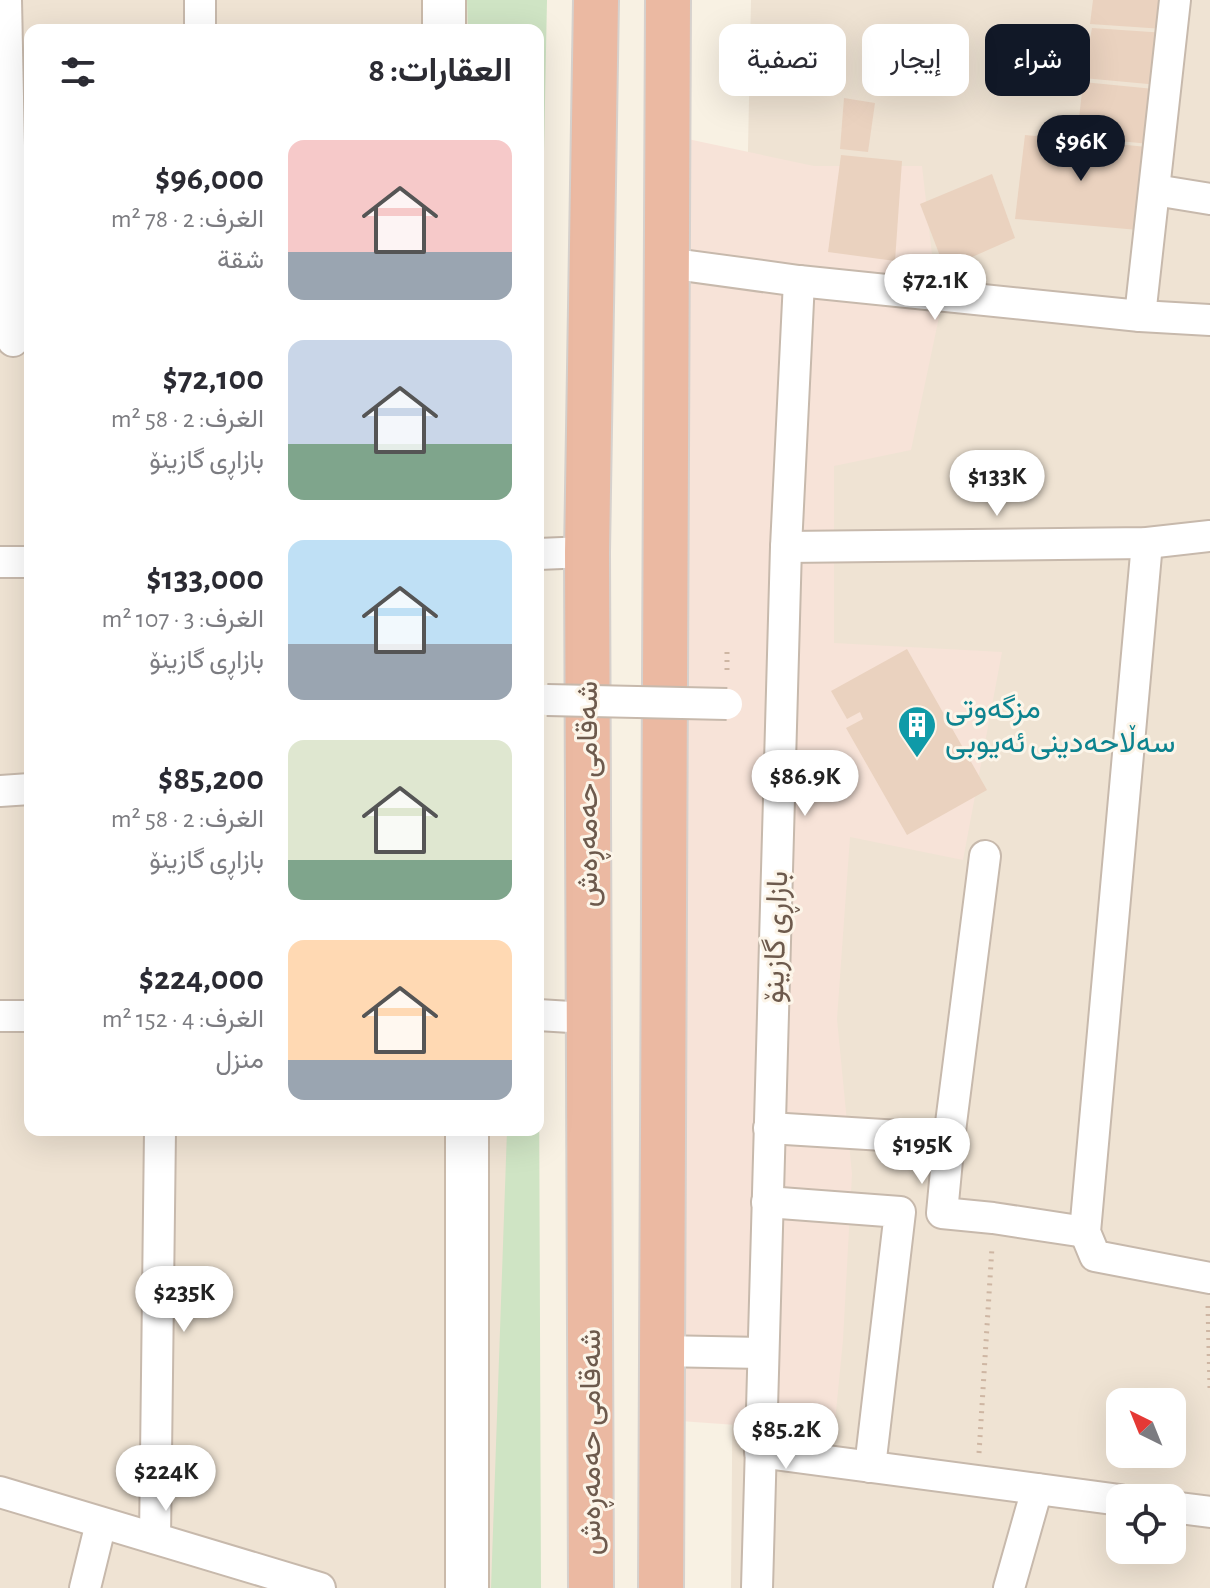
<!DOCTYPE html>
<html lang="ar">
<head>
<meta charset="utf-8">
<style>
	body { margin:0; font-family:"Alegreya Sans",Vazirmatn,sans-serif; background:#f2f2f3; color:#2b2b33; direction:rtl; height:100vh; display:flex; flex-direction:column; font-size:30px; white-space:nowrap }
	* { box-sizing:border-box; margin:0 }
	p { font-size:26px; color:#7c7c81 }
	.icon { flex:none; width:44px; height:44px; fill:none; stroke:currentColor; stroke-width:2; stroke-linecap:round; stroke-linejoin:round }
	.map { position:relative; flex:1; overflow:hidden; direction:ltr }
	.drawer { position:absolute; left:24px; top:24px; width:520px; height:1112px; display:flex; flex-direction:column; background:#fff; border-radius:16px; box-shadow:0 8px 32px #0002; direction:rtl }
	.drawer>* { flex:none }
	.top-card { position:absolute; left:568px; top:24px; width:522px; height:72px; direction:rtl; display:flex; gap:16px }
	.needle { width:52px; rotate:317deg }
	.fabs { position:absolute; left:1106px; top:1388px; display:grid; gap:16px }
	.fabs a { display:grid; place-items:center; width:80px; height:80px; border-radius:16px; background:#fff; box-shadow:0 8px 32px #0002; font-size:40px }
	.price { position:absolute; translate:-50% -68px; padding:0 18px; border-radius:28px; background:#fff; color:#222; font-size:26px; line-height:52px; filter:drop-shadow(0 2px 4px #0008) }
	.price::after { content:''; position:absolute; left:50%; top:48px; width:24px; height:18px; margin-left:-12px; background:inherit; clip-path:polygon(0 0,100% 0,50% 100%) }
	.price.current { background:#111827; color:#fff }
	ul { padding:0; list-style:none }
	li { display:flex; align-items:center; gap:24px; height:200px; padding:0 32px }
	li span { display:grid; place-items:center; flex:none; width:224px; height:160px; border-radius:16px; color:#555 }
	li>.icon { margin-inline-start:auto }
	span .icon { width:96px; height:96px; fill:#fffc; stroke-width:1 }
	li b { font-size:34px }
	h2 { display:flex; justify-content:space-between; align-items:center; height:96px; padding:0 32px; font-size:34px }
	.tag { padding:0 28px; border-radius:16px; background:#fff; box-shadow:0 8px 32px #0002; font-size:28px; line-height:72px }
	.tag.current { background:#111827; color:#fff }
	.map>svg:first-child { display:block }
	.residential { fill:#efe3d3; fill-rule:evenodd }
	.commercial { fill:#f7e3d8 }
	.green { fill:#cfe4c4 }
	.building { fill:#ead2bf }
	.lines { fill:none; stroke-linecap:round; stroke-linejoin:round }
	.street-casing { stroke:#c7b9ac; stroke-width:34 }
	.secondary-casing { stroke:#cabaaa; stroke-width:46 }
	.highway-casing { stroke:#d6d1cd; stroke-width:48 }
	.path { stroke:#ceb6a3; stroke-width:5; stroke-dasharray:2 6; stroke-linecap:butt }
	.street { stroke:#fff; stroke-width:30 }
	.secondary { stroke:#fff; stroke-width:42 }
	.highway { stroke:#ebb9a2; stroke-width:44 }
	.street-bridge-casing { stroke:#c7b9ac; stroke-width:34; stroke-linecap:butt }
	.street-bridge { stroke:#fff; stroke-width:30 }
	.labels { text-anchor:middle; stroke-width:6; stroke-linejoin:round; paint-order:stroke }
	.culture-label { font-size:30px; fill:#0d838f; stroke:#fcf5e9; text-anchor:start }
	.street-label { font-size:30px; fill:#6d5a4d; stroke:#fcf5e9 }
</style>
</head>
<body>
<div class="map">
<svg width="1210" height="1588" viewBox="0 0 1210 1588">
	<rect width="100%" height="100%" fill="#f8f1e3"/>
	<g class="residential">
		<polygon points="0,0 467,0 468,30 30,30 30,1130 536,1130 496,1588 0,1588"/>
		<path d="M751,0h459v1588h-479l8,-994zM1120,1402h52v52h-52zM1120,1498h52v52h-52z"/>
	</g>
	<polygon class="commercial" points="683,138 814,166 922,166 939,317 911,450 834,466 834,643 1002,652 963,860 850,837 837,1019 852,1174 843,1340 834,1432 680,1421"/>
	<g class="green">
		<polygon points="467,0 547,0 543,203 538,203 538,30 468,30"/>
		<polygon points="539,1066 541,1588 491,1588 507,1130 538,1130"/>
	</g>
	<g class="building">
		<polygon points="1093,0 1167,0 1164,29 1090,24"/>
		<polygon points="1092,28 1166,33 1159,85 1083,78"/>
		<polygon points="1083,82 1154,89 1150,144 1077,137"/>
		<polygon points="844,98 875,103 868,152 840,149"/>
		<polygon points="1025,135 1147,147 1138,230 1015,219"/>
		<polygon points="841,155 902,161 895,261 828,252"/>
		<polygon points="992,174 1015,238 945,269 920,204"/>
		<polygon points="907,649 987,790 907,835 846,728 863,719 860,712 847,719 831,691"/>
	</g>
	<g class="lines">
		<defs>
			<g id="street">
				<polyline points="6,0 13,341"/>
				<polyline points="200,0 200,30"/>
				<polyline points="1155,190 1210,199"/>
				<polyline points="667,263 799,281 1140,316 1210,320"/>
				<polyline points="1140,316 1175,0"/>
				<polyline points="1147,543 1085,1232 1095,1256 1210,1278"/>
				<polyline points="786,547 1147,543 1210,536"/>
				<polyline points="538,554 587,552"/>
				<polyline points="0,562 30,562"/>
				<polyline points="0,791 30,789"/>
				<polyline points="538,1015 587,1018"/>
				<polyline points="0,1016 30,1016"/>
				<polyline points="769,1128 949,1139 942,1213 993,1218 1085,1232"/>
				<polyline points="949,1139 985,856"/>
				<polyline points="767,1202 900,1212 870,1467"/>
				<polyline points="660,1351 762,1353"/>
				<polyline points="760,1452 1120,1500"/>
				<polyline points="0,1492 320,1588"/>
				<polyline points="1172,1507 1210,1512"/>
				<polyline points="155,1538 160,1130"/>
				<polyline points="85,1588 101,1523"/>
				<polyline points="757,1588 786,547 799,281"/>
				<polyline points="1009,1588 1037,1489"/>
			</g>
			<g id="secondary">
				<polyline points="444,0 444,30"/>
				<polyline points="467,1130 467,1588"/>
			</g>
			<g id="highway">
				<polyline points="591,1588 587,552 596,0"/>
				<polyline points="661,1588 668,0"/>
			</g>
		</defs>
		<use href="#street" class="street-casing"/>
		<use href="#secondary" class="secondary-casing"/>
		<use href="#highway" class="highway-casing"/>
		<g class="path">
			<polyline points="727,652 727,675"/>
			<polyline points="1208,1306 1210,1388"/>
			<polyline points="979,1453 992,1247"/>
		</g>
		<use href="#street" class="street"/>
		<use href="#secondary" class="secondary"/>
		<use href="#highway" class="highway"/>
		<defs>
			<polyline id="street-bridge" points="547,700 727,704"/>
		</defs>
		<use href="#street-bridge" class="street-bridge-casing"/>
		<use href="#street-bridge" class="street-bridge"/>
	</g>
	<defs>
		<symbol id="building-pin" viewBox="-11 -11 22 30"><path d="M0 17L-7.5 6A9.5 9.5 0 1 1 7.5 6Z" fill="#0f9aa8" stroke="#fcf5e9"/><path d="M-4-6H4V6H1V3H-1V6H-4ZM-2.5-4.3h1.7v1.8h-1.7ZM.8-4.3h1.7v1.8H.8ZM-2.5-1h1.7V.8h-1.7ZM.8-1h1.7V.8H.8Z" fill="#fff"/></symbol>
	</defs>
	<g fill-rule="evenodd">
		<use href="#building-pin" x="895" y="703" width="44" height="60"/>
	</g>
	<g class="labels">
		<g class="culture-label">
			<text x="945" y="718">مزگەوتی<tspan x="945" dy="34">سەڵاحەدینی ئەیوبی</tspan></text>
		</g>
		<g class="street-label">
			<text transform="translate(587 794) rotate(-90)" y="10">شەقامی حەمەڕەش</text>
			<text transform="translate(775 937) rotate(-88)" y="10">بازاڕی گازینۆ</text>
			<text transform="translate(590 1442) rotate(-90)" y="10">شەقامی حەمەڕەش</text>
		</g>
	</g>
</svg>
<div class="fabs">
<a><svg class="needle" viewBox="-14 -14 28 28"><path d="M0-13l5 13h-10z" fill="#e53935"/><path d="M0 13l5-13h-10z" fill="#7c7c81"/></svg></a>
<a><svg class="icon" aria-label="locate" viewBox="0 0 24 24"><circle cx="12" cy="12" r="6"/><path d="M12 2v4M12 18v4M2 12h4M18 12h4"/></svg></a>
</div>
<b class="price current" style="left:1081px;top:183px">$96K</b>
<b class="price" style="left:935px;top:322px">$72.1K</b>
<b class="price" style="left:997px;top:518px">$133K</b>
<b class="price" style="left:805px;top:818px">$86.9K</b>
<b class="price" style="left:922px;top:1186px">$195K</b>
<b class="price" style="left:184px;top:1334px">$235K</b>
<b class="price" style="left:786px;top:1471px">$85.2K</b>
<b class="price" style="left:166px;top:1513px">$224K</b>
<div class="top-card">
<a class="tag current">شراء</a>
<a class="tag">إيجار</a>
<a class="tag">تصفية</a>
</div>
<section class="drawer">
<h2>العقارات: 8<svg class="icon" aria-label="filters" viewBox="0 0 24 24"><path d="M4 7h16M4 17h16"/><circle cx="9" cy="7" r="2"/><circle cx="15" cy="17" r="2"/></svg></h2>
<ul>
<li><span style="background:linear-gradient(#f6c9c9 70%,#9aa5b1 0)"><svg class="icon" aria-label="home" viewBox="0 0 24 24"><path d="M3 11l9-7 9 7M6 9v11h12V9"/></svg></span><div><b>$96,000</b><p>الغرف: 2 · 78 m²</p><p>شقة</p></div></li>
<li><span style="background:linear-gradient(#c9d6e8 65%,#7fa58c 0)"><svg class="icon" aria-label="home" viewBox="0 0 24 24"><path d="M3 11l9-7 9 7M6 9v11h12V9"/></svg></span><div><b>$72,100</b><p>الغرف: 2 · 58 m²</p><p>بازاڕی گازینۆ</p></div></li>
<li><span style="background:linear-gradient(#bfe0f5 65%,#9aa5b1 0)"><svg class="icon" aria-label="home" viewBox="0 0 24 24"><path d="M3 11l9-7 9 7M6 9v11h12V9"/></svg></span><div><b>$133,000</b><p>الغرف: 3 · 107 m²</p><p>بازاڕی گازینۆ</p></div></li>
<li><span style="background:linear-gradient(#dfe7d0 75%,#7fa58c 0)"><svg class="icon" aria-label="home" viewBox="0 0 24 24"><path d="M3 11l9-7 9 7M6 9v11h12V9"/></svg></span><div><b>$85,200</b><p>الغرف: 2 · 58 m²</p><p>بازاڕی گازینۆ</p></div></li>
<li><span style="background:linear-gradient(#ffd9b3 75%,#9aa5b1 0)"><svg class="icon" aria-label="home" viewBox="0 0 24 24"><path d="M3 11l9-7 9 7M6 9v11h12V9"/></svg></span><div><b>$224,000</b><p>الغرف: 4 · 152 m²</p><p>منزل</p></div></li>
</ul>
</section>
</div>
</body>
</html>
